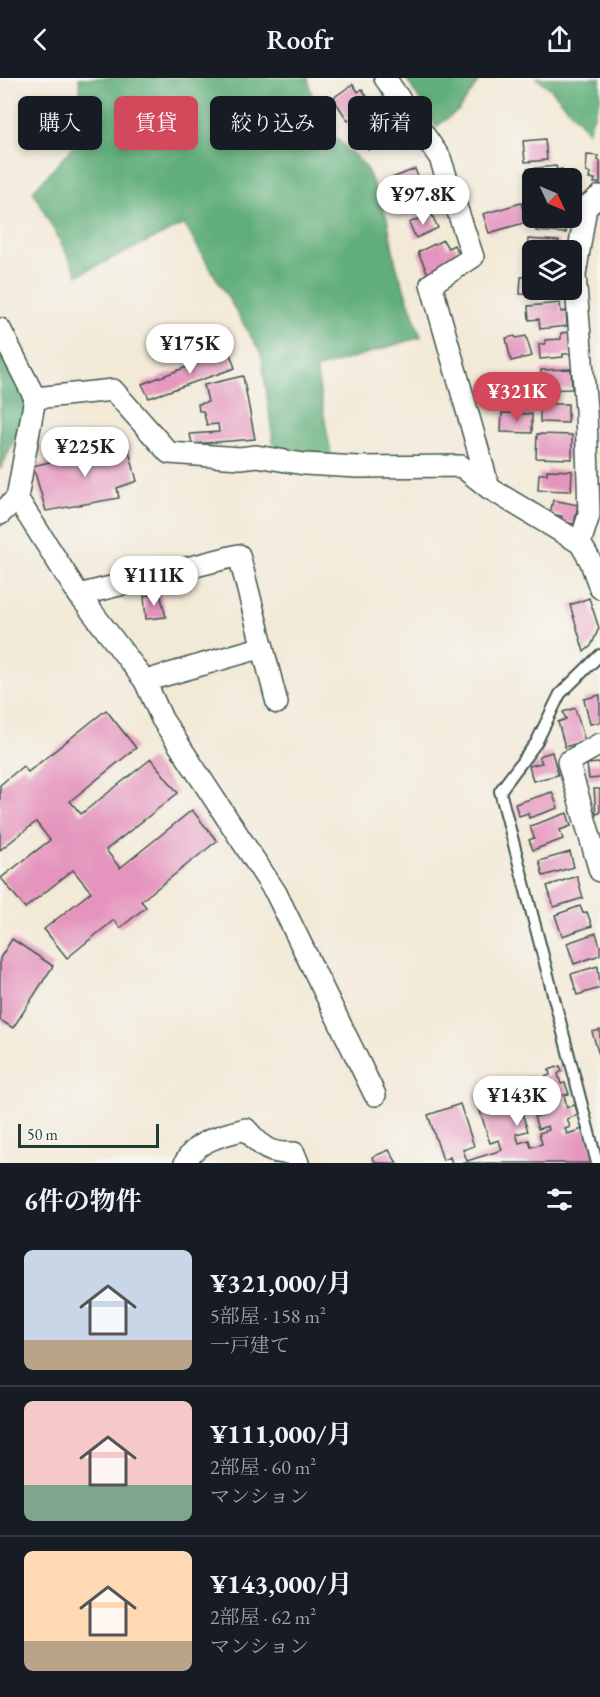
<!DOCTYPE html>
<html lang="ja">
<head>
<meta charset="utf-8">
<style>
	body { margin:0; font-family:"EB Garamond","Noto Serif JP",serif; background:#242831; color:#f1f3f6; height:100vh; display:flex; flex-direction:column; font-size:22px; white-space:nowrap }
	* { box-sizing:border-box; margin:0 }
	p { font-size:20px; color:#9ea1a6 }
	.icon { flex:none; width:33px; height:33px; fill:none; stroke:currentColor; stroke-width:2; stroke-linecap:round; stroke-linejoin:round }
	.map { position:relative; height:1085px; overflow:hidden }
	.panel { display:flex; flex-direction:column; background:#171b24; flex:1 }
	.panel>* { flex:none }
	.banner { position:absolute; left:18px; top:18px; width:564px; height:54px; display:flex; gap:12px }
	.needle { width:39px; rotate:134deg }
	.controls { position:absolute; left:522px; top:90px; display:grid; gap:12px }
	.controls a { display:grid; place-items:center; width:60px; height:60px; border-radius:9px; background:#171b24; box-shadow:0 3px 9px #0003; font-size:30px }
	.scale { position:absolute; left:18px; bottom:15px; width:141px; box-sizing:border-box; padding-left:6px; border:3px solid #1f3d34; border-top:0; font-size:16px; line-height:21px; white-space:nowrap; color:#1f3d34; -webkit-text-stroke:4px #f6f6f2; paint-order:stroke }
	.price { position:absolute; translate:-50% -51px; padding:0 14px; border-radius:21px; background:#fff; color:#222; font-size:20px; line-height:39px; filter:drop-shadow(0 2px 3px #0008) }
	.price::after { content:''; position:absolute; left:50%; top:36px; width:18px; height:14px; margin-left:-9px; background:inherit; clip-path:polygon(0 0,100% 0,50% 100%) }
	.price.selected { background:#d1495b; color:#fff }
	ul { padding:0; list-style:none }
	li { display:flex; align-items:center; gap:18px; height:150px; padding:0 24px }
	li+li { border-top:2px solid #363941 }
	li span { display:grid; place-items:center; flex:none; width:168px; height:120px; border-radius:9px; color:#555 }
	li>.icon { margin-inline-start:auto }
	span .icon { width:72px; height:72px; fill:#fffc; stroke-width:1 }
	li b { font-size:26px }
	h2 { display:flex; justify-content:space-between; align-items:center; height:72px; padding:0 24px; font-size:26px }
	.chip { padding:0 21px; border-radius:9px; background:#171b24; box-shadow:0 3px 9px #0003; font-size:21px; line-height:54px }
	.chip.selected { background:#d1495b; color:#fff }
	header { display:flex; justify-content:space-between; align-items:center; height:78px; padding:0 24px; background:#171b24; font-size:27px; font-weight:600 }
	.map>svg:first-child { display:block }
	.forest { fill:#60ae79; stroke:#407656; stroke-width:1.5 }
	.building { fill:#e595bd }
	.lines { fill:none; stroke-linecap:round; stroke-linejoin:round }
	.lane-casing { stroke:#3f574c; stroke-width:14 }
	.street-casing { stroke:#3f574c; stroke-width:24 }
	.lane { stroke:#fff; stroke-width:10 }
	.street { stroke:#fff; stroke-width:21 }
</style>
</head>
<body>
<header><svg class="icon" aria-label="back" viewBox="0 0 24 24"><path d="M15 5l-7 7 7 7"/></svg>Roofr<svg class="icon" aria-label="share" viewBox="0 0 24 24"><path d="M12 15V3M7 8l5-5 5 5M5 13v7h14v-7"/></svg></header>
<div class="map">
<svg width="600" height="1085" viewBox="0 0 600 1085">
	<rect width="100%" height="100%" fill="#f6f6f2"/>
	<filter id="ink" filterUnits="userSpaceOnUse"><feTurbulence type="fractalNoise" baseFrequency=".0167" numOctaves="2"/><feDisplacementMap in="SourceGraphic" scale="12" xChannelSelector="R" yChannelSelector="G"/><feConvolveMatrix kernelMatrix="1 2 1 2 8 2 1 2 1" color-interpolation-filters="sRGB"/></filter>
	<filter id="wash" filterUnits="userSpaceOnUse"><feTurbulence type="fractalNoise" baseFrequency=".008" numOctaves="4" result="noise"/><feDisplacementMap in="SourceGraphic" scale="24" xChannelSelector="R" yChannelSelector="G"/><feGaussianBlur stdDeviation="1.35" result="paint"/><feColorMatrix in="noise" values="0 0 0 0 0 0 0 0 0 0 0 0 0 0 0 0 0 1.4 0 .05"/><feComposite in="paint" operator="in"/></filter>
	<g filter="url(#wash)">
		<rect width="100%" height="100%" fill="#f3e9d7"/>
		<g class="forest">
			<polygon points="79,0 308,0 318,42 366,89 387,140 396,187 421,259 316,291 333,388 276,384 261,275 184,146 78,197 33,113 84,57"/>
			<polygon points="406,0 481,0 459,32 436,49"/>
			<polygon points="536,0 600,0 600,21 588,53 551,11"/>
			<polygon points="0,263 35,320 0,392"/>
		</g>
		<g id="blocks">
			<g class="building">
				<polygon points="353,6 358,14 362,11 372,26 348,43 333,20"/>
				<polygon points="373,32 390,58 368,72 351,46"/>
				<polygon points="545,61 547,82 525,84 523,63"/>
				<polygon points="587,77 598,78 598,82 600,83 600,105 594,105 595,101 589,101 590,95 586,94"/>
				<polygon points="556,88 557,92 562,91 562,100 532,100 532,119 529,120 527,91"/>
				<polygon points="415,91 420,104 430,100 438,119 400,134 387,102"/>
				<polygon points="521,125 527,144 489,155 483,136"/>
				<polygon points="431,135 438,150 416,160 409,145"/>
				<polygon points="531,140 567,140 566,155 536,153 536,147 531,147"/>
				<polygon points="528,161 559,163 558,172 532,172 532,187 526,186"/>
				<polygon points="443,162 448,170 454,167 461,180 428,196 418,174"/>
				<polygon points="528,195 532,196 532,212 553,212 552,217 520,216 521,199 527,199"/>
				<polygon points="560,225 561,234 566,233 567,248 540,251 539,241 529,242 528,228"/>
				<polygon points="569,254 571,276 563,276 563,279 540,281 539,266 545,266 545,262 561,261 561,255"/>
				<polygon points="515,258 516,260 526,258 532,278 511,283 506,260"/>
				<polygon points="229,273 235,290 149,320 142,306"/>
				<polygon points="571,291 572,311 541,312 541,292"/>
				<polygon points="243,298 255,361 192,366 190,356 219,354 218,346 207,347 203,333 199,333 198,326 208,324 204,307"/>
				<polygon points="540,326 568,326 568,345 540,344"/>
				<polygon points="502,335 532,336 532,355 501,354"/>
				<polygon points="537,356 572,357 572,381 536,380"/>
				<polygon points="127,365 137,403 117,410 119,420 46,433 33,388"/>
				<polygon points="547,392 572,393 571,413 538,412 539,396 547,396"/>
				<polygon points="553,422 578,427 574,446 561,444 562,438 550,436"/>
				<polygon points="160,515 166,539 146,541 144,518"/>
				<polygon points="589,520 599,550 591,568 584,574 570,527"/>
				<polygon points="600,617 600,644 590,646 584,621"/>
				<polygon points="575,630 585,663 565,669 558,644 566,641 563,634"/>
				<polygon points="106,632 136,670 70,723 81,736 151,681 178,715 106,772 120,790 192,732 217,763 141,823 146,829 120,850 114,842 67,880 44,851 91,814 73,792 25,830 1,800 50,762 36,744 0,772 0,707 23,688 28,694"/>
				<polygon points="552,674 558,697 533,703 529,688 542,685 539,678"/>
				<polygon points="600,685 600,700 589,701 587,686"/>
				<polygon points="594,711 600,711 600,735 596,736"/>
				<polygon points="552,714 558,730 529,740 528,735 519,738 515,726"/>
				<polygon points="567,735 571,748 560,752 563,761 533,772 529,762 534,760 530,748"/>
				<polygon points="570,774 574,789 543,798 539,783"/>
				<polygon points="577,798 583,820 554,829 547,808"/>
				<polygon points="580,828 583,835 587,834 592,848 562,858 555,837"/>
				<polygon points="596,855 600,868 600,877 574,886 567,865"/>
				<polygon points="12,861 53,888 13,950 0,942 0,880"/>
				<polygon points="598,888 600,910 577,917 571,896"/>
				<polygon points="600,952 600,977 599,977 592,954"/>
				<polygon points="560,988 562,993 558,996 561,1006 565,1005 569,1016 564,1017 567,1029 575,1027 578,1037 567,1041 570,1049 565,1051 567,1056 586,1050 597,1085 452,1085 450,1079 443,1082 428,1037 460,1026 474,1068 463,1072 467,1083 502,1072 499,1062 490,1065 475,1017 512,1005 528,1053 516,1056 519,1065 529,1062 531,1069 542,1066 539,1055 549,1052 548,1048 538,1051 534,1039 542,1037 540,1032 535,1034 530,1018 535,1016 532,1006 525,1008 523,1002 534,998 536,1002 550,997 549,992"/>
				<polygon points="389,1072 397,1085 376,1085 372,1079"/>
			</g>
		</g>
	</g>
	<g filter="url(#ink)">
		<use href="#blocks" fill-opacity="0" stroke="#3f574c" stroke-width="1.5"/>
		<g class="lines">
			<defs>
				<polyline id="lane" points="597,1085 500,713 536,665 560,616 600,577"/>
				<g id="street">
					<polyline points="385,0 440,80 473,179 431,206 489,410"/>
					<polyline points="0,251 35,320 113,312 169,375 240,380 256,378 304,386 358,389 461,388 489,410 580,465 590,482 600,510"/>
					<polyline points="17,420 79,517 145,603 162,641 276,815 375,1017"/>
					<polyline points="0,436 17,420 35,320"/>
					<polyline points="580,465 589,437 586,332 575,197 586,129 600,118"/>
					<polyline points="79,517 239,477 277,625"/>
					<polyline points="145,603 263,569"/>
					<polyline points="600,666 568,684 600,793"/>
					<path d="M185,1085c10,-23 39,-28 61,-34 17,19 22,25 48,24l4,10"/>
				</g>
			</defs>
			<use href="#lane" class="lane-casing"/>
			<use href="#street" class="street-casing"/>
			<use href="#lane" class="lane"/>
			<use href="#street" class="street"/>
		</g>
	</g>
</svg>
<div class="controls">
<a><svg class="needle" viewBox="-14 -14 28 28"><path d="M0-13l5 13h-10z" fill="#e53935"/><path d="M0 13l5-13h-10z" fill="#9ea1a6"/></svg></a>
<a><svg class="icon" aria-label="layers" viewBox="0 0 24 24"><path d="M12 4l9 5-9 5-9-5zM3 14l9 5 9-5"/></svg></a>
</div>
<div class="scale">50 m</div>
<b class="price" style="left:423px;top:148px">¥97.8K</b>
<b class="price" style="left:190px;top:297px">¥175K</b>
<b class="price selected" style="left:517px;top:345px">¥321K</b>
<b class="price" style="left:85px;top:400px">¥225K</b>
<b class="price" style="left:154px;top:529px">¥111K</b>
<b class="price" style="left:517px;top:1049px">¥143K</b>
<div class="banner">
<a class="chip">購入</a>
<a class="chip selected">賃貸</a>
<a class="chip">絞り込み</a>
<a class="chip">新着</a>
</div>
</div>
<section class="panel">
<h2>6件の物件<svg class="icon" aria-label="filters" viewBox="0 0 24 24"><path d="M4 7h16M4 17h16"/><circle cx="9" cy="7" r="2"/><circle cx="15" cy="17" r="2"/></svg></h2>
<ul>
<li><span style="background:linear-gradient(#c9d6e8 75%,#b9a48a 0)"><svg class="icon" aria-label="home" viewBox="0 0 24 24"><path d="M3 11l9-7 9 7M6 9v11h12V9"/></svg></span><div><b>¥321,000/月</b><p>5部屋 · 158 m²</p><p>一戸建て</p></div></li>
<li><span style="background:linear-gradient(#f6c9c9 70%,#7fa58c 0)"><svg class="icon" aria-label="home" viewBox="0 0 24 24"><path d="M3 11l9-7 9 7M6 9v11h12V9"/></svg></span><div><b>¥111,000/月</b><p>2部屋 · 60 m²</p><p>マンション</p></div></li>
<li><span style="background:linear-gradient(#ffd9b3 75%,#b9a48a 0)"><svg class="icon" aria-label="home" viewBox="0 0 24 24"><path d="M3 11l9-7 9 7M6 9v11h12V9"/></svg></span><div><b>¥143,000/月</b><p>2部屋 · 62 m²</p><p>マンション</p></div></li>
</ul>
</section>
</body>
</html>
